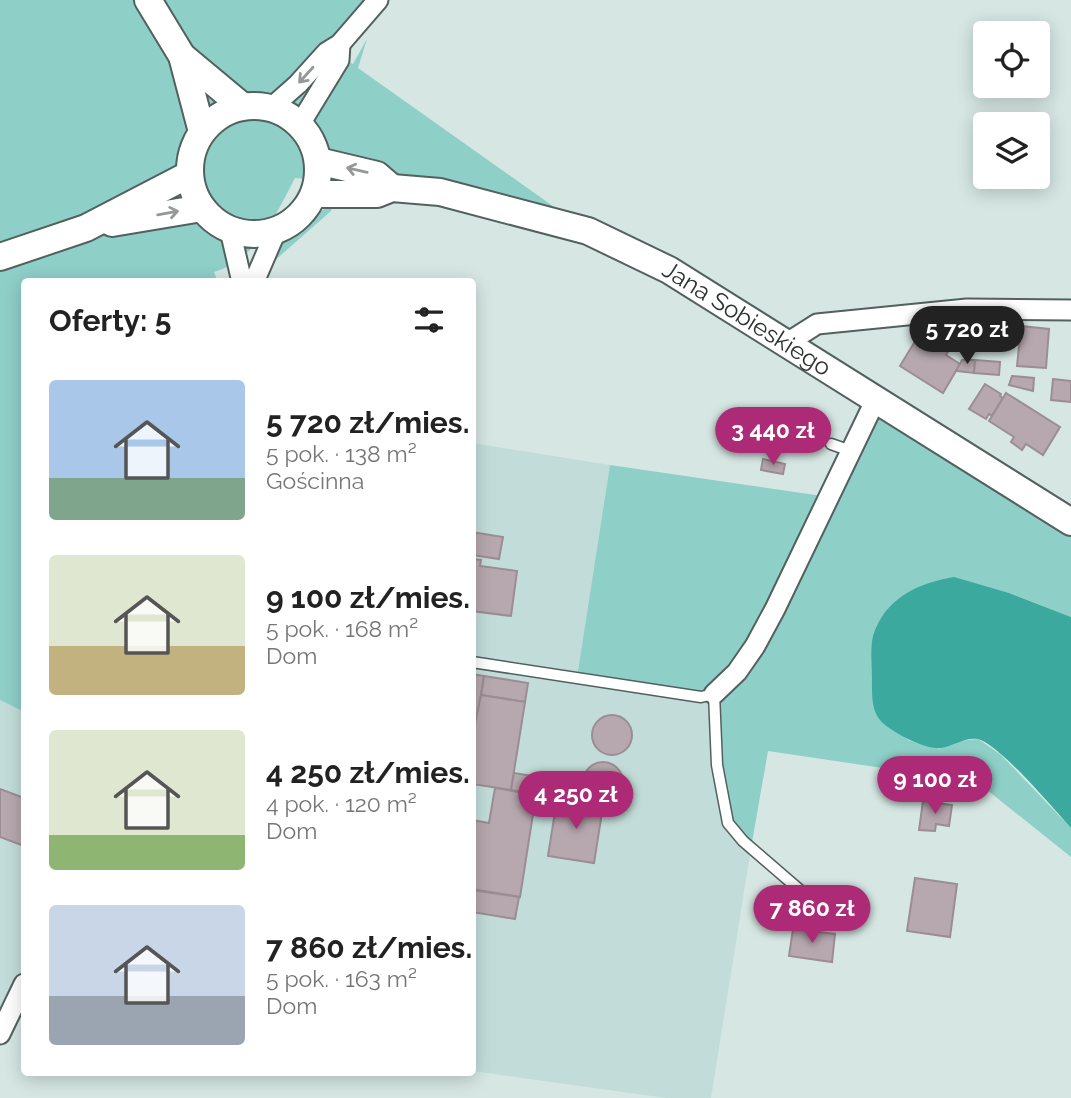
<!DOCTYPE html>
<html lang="pl">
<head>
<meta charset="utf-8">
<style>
	body { margin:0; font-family:Raleway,sans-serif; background:#f6f6f6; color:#222; height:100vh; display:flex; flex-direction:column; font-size:26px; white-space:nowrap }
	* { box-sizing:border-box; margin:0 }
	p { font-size:23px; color:#767676 }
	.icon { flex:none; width:38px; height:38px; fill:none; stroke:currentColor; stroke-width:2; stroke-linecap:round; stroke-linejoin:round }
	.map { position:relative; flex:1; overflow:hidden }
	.panel { position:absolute; left:21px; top:278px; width:455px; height:798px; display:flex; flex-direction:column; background:#fff; border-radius:7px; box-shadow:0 4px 18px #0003 }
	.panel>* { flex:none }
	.buttons { position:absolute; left:973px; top:21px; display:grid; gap:14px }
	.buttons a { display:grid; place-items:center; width:77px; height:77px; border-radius:7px; background:#fff; box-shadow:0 4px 18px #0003; font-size:35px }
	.price { position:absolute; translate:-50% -60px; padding:0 16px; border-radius:24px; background:#ad2b76; color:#fff; font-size:23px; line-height:46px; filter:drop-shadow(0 2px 4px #0008) }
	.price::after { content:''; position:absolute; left:50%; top:42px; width:21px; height:16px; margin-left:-10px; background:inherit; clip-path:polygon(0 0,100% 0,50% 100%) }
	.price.on { background:#222; color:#fff }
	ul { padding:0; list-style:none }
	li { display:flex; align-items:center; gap:21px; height:175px; padding:0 28px }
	li span { display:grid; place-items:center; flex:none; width:196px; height:140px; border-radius:7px; color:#555 }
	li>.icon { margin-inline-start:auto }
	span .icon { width:84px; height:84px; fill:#fffc; stroke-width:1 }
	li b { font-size:30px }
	h2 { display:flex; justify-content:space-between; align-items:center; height:84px; padding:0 28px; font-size:30px }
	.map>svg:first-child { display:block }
	.built { fill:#c2ddd9 }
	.green { fill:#8ecfc7 }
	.water { fill:#3ba99e }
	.building { fill:#b6a8ae; stroke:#9b8d93; stroke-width:2 }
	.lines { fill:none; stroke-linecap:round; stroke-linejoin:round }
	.lane-casing { stroke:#52615e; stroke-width:13 }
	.street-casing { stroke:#52615e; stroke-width:23 }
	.secondary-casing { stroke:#52615e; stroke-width:30 }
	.lane { stroke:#fff; stroke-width:10 }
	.street { stroke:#fff; stroke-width:19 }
	.secondary { stroke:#fff; stroke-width:26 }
	.oneway { stroke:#959898 }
	.labels { text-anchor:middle; stroke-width:7; stroke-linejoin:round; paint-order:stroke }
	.street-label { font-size:24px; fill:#2b3231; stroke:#fff }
</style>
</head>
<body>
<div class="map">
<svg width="1071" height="1098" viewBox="0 0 1071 1098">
	<rect width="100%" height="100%" fill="#d5e6e3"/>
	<g class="built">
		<polygon points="472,443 610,465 578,678 714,694 751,848 711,1098 666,1098 473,1071"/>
		<polygon points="0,700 24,712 24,1008 13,1007 0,1034"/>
	</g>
	<g class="green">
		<path d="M0,0h378l-38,44 9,18 4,2 14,-25 -9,29 230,163 -148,-39 -145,-14c-19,36 -39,82 -81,94l4,10h-194v430l-24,-12z"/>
		<polygon points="333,205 331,211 265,269 284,235 309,217"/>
		<polygon points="876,399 1071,522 1071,617 1009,593 954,578 908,740 940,749 959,741 978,739 1000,754 1071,828 1071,857 977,782 768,751 751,848 728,823 714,694 577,678 610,465 829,497"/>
	</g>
	<path class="water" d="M954,577l55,16 62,24v211c-17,-19 -71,-83 -93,-89 -12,-2 -24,6 -36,9 -14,3 -52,-16 -62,-28 -9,-11 -8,-27 -8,-41 0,-13 -2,-30 1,-43 12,-38 45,-53 81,-59z"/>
	<g class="building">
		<polygon points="1021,326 1049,329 1046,368 1017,366"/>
		<polygon points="917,338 932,347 936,340 950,348 946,355 960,364 943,393 900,366"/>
		<polygon points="962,360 975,360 974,373 956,371"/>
		<polygon points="975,360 1000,362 999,375 974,373"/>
		<polygon points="1012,376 1034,378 1033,391 1009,385"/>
		<polygon points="1053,379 1071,381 1071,402 1051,400"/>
		<polygon points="985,384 1001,394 1000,396 1003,398 992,416 989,414 986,419 969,409"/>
		<polygon points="1006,393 1060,427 1043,455 1026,444 1022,450 1011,442 1014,437 989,421"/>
		<polygon points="763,459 785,464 783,474 761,470"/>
		<polygon points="472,532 503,537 499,559 472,555"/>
		<polygon points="472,559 481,560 480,566 517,571 511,616 472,611"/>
		<polygon points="472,674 484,676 474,738 472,738"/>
		<polygon points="484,676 528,683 525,702 481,695"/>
		<polygon points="481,695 525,702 511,790 472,784 472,738"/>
		<circle cx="612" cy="735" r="20"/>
		<circle cx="603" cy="782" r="20"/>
		<polygon points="514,773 539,777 536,795 511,790"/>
		<polygon points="495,788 536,795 520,897 472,889 472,820 489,823"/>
		<polygon points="0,789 24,798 24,846 0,837"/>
		<polygon points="557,799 603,806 594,863 548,856"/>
		<polygon points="923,801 952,805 949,826 936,824 935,831 919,830"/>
		<polygon points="915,878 957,884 950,937 907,931"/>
		<polygon points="472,890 519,897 515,919 472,912"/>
		<polygon points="793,929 835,934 832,962 789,956"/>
	</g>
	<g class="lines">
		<defs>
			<g id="lane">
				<polyline points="831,444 851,451"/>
				<polyline points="472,662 701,697 714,694 717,765 728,823 743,841 816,904 856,908"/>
			</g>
			<g id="street">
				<polyline points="272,107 298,84 327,52 340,44 378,0"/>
				<polyline points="300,124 339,60 340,44"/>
				<polyline points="230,230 242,282"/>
				<polyline points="254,282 276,231"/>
				<polyline points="787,343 817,324 967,309 1071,310"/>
				<polyline points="714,694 737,672 755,646 775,609 876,399"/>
				<polyline points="0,1034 24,984"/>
			</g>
			<g id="secondary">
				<polyline points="148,0 182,56 202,132"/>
				<polyline points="182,56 242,106"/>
				<circle cx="254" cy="170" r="64"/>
				<polyline points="318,161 377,175 392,188"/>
				<path id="s1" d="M314,194h63l15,-6 48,4 148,39 81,39 402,252"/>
				<polyline points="112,223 202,208"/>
				<polyline points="0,257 86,228 190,174"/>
			</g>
		</defs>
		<use href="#lane" class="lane-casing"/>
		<use href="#street" class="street-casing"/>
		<use href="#secondary" class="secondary-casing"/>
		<use href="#lane" class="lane"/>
		<use href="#street" class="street"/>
		<use href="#secondary" class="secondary"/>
	</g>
	<defs><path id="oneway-shaft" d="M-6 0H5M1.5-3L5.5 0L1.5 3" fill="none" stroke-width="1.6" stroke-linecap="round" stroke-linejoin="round" transform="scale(1.75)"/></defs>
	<g class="oneway">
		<use href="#oneway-shaft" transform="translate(306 75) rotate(132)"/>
		<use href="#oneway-shaft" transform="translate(357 170) rotate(-167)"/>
		<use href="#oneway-shaft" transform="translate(168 213) rotate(-10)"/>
	</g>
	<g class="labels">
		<g class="street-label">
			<text dy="8" stroke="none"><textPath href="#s1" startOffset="462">Jana Sobieskiego</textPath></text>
		</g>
	</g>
</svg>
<div class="buttons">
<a><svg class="icon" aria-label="locate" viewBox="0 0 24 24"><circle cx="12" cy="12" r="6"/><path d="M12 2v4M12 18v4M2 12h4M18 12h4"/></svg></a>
<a><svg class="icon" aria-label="layers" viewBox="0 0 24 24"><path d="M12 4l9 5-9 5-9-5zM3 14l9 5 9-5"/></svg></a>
</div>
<b class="price on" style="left:967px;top:366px">5 720 zł</b>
<b class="price" style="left:773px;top:467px">3 440 zł</b>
<b class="price" style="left:935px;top:816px">9 100 zł</b>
<b class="price" style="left:576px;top:831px">4 250 zł</b>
<b class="price" style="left:812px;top:945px">7 860 zł</b>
<section class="panel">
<h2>Oferty: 5<svg class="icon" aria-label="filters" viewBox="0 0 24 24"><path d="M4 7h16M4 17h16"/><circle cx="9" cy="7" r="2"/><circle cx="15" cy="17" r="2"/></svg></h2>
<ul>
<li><span style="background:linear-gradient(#a9c7e8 70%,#7fa58c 0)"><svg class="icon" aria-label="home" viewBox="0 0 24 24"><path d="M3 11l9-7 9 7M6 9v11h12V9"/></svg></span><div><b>5 720 zł/mies.</b><p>5 pok. · 138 m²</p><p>Gościnna</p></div></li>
<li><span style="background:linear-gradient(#dfe7d0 65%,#c2b280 0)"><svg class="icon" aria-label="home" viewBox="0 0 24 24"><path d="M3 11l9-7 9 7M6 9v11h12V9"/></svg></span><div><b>9 100 zł/mies.</b><p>5 pok. · 168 m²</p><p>Dom</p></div></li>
<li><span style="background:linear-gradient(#dfe7d0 75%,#8fb573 0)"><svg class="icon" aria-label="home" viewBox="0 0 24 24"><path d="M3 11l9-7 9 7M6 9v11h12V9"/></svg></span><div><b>4 250 zł/mies.</b><p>4 pok. · 120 m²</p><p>Dom</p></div></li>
<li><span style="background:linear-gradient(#c9d6e8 65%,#9aa5b1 0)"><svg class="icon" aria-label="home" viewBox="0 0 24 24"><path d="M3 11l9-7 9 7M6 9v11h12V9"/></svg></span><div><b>7 860 zł/mies.</b><p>5 pok. · 163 m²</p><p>Dom</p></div></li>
</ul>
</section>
</div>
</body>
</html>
